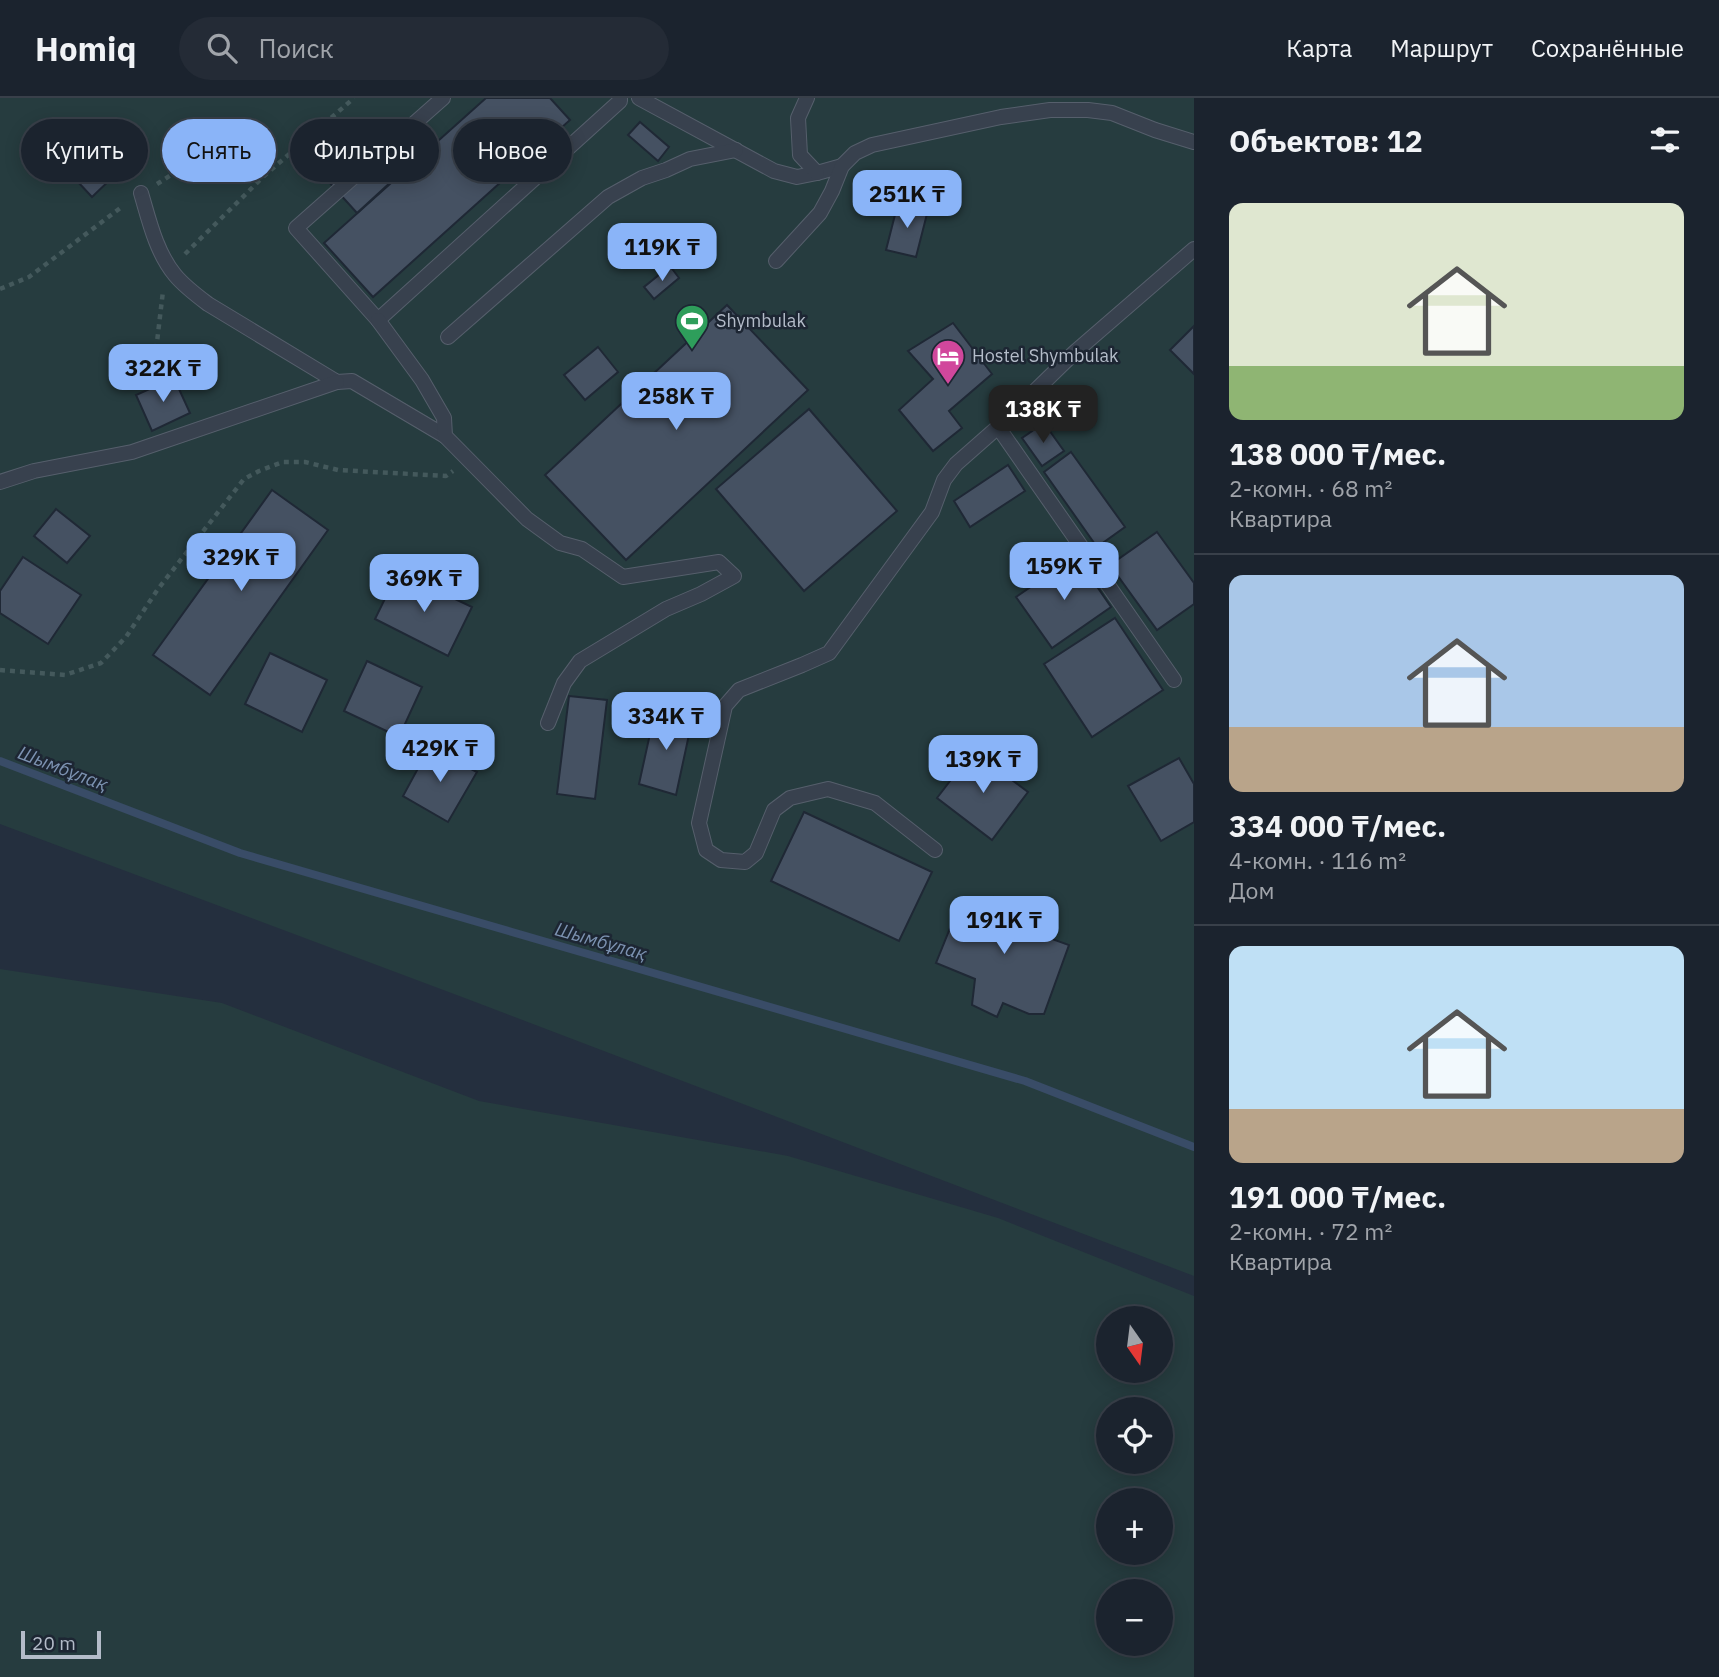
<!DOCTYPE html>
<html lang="ru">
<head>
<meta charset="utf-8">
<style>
	body { margin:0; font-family:"IBM Plex Sans",sans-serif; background:#242b36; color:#f1f3f6; height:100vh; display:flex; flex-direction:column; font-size:26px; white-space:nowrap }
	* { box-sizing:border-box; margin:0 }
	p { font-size:23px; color:#a0a4aa }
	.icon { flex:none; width:38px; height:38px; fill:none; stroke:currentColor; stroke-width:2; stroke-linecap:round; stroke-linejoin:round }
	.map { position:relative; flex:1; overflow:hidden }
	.sheet { display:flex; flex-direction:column; background:#1b232e; width:525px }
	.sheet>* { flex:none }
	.hud { position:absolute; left:21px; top:21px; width:665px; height:63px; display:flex; gap:14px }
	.needle { width:46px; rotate:166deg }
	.fabs { position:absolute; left:1096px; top:1208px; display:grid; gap:14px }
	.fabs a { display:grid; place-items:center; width:77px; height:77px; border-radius:50%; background:#1b232e; box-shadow:0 4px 18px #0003,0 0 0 2px #39404a; font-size:35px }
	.scale { position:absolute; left:21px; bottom:18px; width:80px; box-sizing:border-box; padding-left:7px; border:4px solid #b4bcc9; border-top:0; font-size:19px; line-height:24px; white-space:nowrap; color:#b4bcc9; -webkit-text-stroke:5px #1d2633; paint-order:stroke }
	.price { position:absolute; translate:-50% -60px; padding:0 16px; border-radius:14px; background:#8ab4f8; color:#111; font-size:23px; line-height:46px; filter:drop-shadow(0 2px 4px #0008) }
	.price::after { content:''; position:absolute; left:50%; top:42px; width:21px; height:16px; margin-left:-10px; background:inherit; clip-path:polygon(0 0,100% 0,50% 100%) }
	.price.active { background:#222; color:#fff }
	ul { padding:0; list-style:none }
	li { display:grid; align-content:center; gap:14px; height:371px; padding:0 35px }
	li+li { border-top:2px solid #39404a }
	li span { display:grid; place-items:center; height:217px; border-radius:14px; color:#555 }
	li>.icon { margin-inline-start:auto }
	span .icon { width:126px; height:126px; fill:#fffc; stroke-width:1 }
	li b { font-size:30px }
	h2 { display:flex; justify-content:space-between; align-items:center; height:84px; padding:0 35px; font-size:30px }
	.tag { padding:0 24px; border-radius:32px; background:#1b232e; box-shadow:0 4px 18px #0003,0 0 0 2px #39404a; font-size:24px; line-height:63px }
	.tag.active { background:#8ab4f8; color:#111 }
	header { display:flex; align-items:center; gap:42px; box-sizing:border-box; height:98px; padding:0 35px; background:#1b232e; border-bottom:2px solid #39404a }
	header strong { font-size:33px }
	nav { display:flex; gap:38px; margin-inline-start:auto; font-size:24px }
	.search { width:490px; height:63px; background:#242b36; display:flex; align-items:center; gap:18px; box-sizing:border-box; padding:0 24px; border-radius:38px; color:#a0a4aa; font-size:26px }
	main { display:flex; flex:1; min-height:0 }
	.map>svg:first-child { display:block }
	.green { fill:#263c3f; fill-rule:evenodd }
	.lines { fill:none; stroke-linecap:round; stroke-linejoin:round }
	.stream { stroke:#394c67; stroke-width:8 }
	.building { fill:#455162; stroke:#1f2835; stroke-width:2 }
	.service-casing { stroke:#565f6c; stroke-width:16 }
	.path { stroke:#44595c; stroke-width:4.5; stroke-dasharray:5 5; stroke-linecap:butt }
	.service { stroke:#38414e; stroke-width:14 }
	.labels { text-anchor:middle; stroke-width:5; stroke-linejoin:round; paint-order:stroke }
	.poi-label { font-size:18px; fill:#b4bcc9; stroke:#1d2633; text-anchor:start }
	.water-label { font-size:19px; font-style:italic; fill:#7c92b1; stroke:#1d2633 }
</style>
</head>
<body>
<header>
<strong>Homiq</strong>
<div class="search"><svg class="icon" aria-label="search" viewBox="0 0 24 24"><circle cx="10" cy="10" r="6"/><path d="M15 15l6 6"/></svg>Поиск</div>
<nav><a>Карта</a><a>Маршрут</a><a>Сохранённые</a></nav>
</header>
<main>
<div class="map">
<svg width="1194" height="1579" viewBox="0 0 1194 1579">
	<rect width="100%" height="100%" fill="#242f3e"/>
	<g class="green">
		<polygon points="0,0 1194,0 1194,1178 470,902 0,726"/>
		<path d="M0,871l222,34 257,98 309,55 210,62 196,78v381h-1194zM1108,1220h52v52h-52zM1108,1311h52v52h-52zM1108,1402h52v52h-52zM1108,1493h52v52h-52z"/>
	</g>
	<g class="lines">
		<polyline class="stream" points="0,663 240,755 1025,983 1194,1049"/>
	</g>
	<g class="building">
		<polygon points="486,0 550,0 570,22 373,199 324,145"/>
		<polygon points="640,24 669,49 658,63 628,37"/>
		<polygon points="365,51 393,82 357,115 328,83"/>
		<polygon points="101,64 114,78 92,99 78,84"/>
		<polygon points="898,105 928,112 916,159 886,152"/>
		<polygon points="670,168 679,180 654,201 644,189"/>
		<polygon points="727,207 808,292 626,462 545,377"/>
		<polygon points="953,225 992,276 949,313 962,330 933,353 899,312 933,281 908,253"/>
		<polygon points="1194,228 1194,276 1170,252"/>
		<polygon points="598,249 618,274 585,302 564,277"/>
		<polygon points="174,280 190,315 152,333 136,297"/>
		<polygon points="809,311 897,413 804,493 716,391"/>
		<polygon points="1044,325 1064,353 1042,368 1022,340"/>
		<polygon points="1071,354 1125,429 1097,449 1044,374"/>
		<polygon points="1008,367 1025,393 970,429 954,403"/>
		<polygon points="272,392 328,432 210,597 153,557"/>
		<polygon points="56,411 90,438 67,465 34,438"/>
		<polygon points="1157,434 1194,485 1194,506 1157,532 1110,467"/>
		<polygon points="1076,458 1111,509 1052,550 1016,499"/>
		<polygon points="23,459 81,497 48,546 0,515 0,493"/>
		<polygon points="398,474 472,509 448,558 375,521"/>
		<polygon points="1115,520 1163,592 1092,639 1044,566"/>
		<polygon points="270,555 327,582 302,634 245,606"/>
		<polygon points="367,563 422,589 399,639 344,613"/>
		<polygon points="569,598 607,602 595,701 557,696"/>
		<polygon points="655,613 693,618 676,697 639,686"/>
		<polygon points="429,650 477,674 448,724 403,698"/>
		<polygon points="973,653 1028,694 992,742 937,700"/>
		<polygon points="1179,660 1194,686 1194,724 1161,743 1128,688"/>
		<polygon points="804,714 932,774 899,843 771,783"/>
		<polygon points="994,799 1045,817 1038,836 1069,847 1044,916 1029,916 1003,905 997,919 972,907 975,881 936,865 961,803 985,812"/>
	</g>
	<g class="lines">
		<defs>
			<g id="service">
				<polyline points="443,0 296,130 378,222 620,3 620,0"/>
				<polyline points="639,0 774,73 797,79 817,75 842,68"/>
				<polyline points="807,0 798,20 800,57 817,75"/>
				<path d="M141,95c8,27 15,59 34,82 9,11 21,20 33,29l129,78 15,-1 93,55"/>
				<polyline points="776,163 820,115 832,93 842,68 855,55 872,47 1001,19 1050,12 1088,12 1112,15 1155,32 1194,44"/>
				<polyline points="378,222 422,282 444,320 445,338 527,421 560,445 582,451 623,479 719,464 734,478 701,496 666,511 580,563 564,585 548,625"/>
				<polyline points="448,239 608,99 642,80 666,72 690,61 736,52"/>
				<polyline points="998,329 1174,582"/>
				<polyline points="0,384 34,373 132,354 337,284"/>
				<polyline points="935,752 875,705 828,691 790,700 774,712 756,755 745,764 721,762 706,752 699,725 725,608 739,592 802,567 829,555 932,414 944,382 956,366 998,329 1075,254 1194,151"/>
			</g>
		</defs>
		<use href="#service" class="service-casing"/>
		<g class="path">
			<polyline points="157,86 171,77"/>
			<polyline points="185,156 264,78 354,0"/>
			<polyline points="0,191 29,179 123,108"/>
			<polyline points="155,261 163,193"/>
			<polyline points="0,572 65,577 101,565 126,539 158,491 244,381 259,373 283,364 305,364 338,372 446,378 453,373"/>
		</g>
		<use href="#service" class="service"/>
	</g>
	<defs>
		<symbol id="stadium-pin" viewBox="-11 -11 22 30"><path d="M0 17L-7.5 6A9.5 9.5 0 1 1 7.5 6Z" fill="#2e9e5b" stroke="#1d2633"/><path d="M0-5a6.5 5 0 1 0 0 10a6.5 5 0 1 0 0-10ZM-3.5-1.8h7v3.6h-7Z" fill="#fff"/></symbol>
		<symbol id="hotel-pin" viewBox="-11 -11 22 30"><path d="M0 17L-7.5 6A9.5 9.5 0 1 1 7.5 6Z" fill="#d1479c" stroke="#1d2633"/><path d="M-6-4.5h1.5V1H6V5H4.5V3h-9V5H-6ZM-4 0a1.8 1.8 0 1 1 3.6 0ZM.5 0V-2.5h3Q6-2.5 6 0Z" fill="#fff"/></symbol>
	</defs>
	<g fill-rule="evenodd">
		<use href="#stadium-pin" x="673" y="204" width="38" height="52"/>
		<use href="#hotel-pin" x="929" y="239" width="38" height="52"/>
	</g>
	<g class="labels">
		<g class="poi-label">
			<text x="716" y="229">Shymbulak</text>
			<text x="972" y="264">Hostel Shymbulak</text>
		</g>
		<g class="water-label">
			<text transform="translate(63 670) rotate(21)" y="7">Шымбұлақ</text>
			<text transform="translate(601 843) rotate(16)" y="7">Шымбұлақ</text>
		</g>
	</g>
</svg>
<div class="fabs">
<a><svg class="needle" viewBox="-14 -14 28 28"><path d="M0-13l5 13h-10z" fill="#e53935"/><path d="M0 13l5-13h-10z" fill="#a0a4aa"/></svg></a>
<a><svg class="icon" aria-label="locate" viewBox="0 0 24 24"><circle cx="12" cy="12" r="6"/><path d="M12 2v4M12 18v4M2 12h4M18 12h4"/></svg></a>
<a>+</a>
<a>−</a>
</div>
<div class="scale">20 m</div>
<b class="price" style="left:907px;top:132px">251K ₸</b>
<b class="price" style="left:662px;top:185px">119K ₸</b>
<b class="price" style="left:163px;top:306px">322K ₸</b>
<b class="price" style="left:676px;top:334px">258K ₸</b>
<b class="price active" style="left:1043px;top:347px">138K ₸</b>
<b class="price" style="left:241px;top:495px">329K ₸</b>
<b class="price" style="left:1064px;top:504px">159K ₸</b>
<b class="price" style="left:424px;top:516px">369K ₸</b>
<b class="price" style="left:666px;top:654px">334K ₸</b>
<b class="price" style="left:440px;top:686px">429K ₸</b>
<b class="price" style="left:983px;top:697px">139K ₸</b>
<b class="price" style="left:1004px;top:858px">191K ₸</b>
<div class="hud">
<a class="tag">Купить</a>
<a class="tag active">Снять</a>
<a class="tag">Фильтры</a>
<a class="tag">Новое</a>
</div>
</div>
<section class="sheet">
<h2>Объектов: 12<svg class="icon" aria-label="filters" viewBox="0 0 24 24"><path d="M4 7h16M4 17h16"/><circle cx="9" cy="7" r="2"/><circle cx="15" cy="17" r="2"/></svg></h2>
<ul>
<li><span style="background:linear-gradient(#dfe7d0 75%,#8fb573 0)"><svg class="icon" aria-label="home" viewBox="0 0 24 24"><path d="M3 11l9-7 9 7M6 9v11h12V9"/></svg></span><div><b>138 000 ₸/мес.</b><p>2-комн. · 68 m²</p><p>Квартира</p></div></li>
<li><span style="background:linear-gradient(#a9c7e8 70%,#b9a48a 0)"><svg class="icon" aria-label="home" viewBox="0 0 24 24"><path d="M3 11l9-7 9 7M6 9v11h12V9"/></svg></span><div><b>334 000 ₸/мес.</b><p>4-комн. · 116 m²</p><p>Дом</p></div></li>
<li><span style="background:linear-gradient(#bfe0f5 75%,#b9a48a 0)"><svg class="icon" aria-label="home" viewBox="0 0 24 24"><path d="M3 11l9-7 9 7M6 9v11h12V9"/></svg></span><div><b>191 000 ₸/мес.</b><p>2-комн. · 72 m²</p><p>Квартира</p></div></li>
</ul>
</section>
</main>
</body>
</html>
